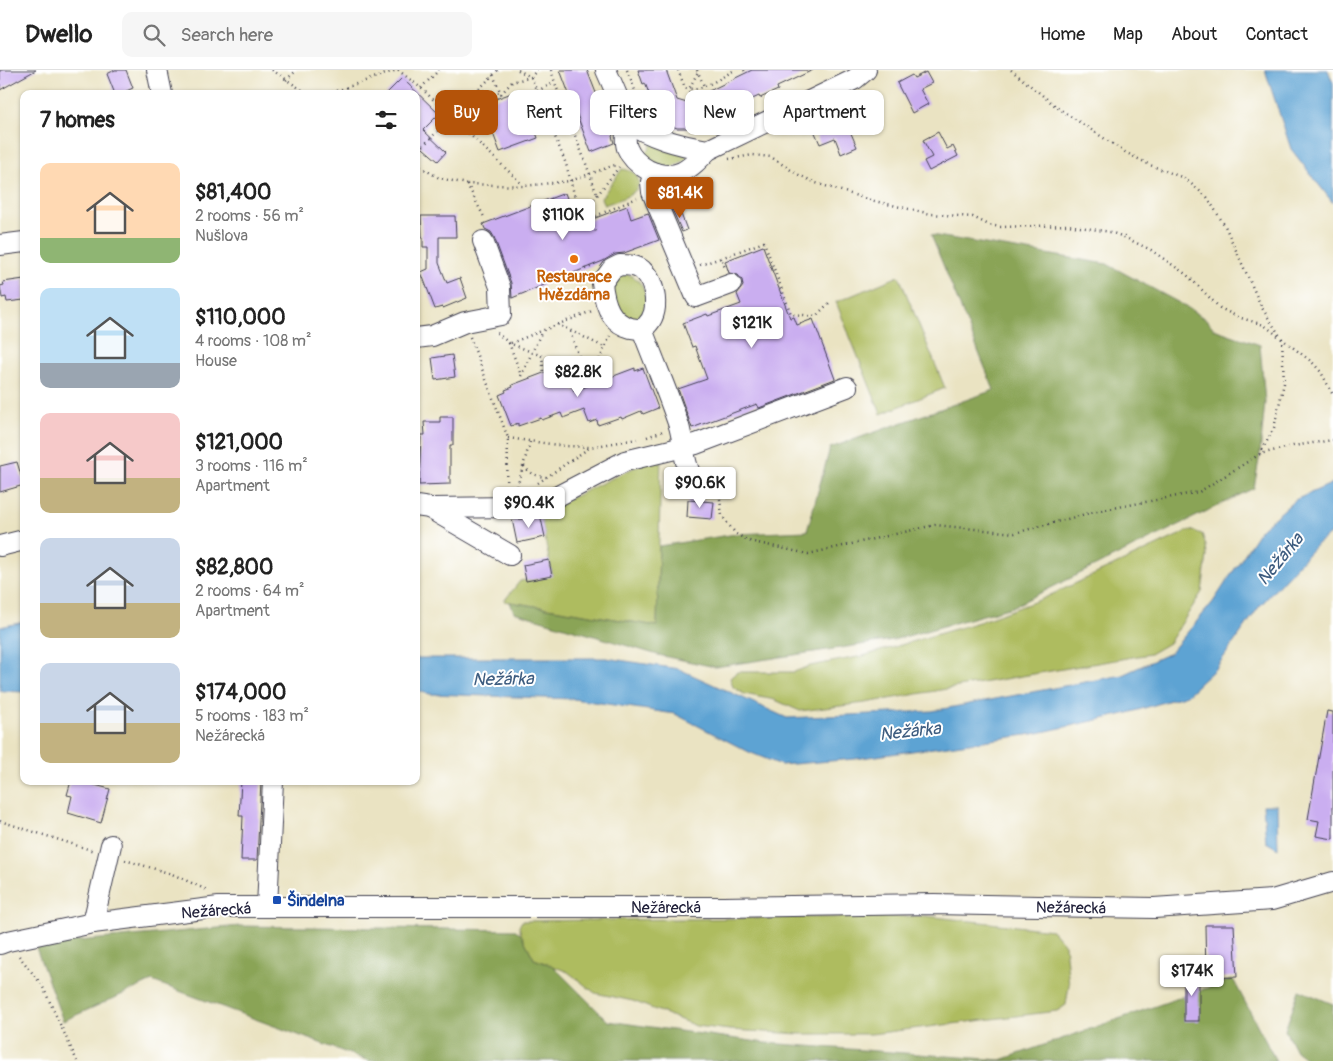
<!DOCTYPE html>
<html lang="en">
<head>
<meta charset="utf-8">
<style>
	body { margin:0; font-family:Pangolin,sans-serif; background:#f6f6f6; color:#222; height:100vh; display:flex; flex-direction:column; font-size:19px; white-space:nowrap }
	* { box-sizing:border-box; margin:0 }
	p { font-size:16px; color:#767676 }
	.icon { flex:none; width:28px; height:28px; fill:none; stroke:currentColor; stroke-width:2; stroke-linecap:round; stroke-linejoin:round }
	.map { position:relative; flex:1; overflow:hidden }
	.details { position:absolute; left:20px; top:20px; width:400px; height:695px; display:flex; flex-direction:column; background:#fff; border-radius:10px; box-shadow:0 1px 4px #0004 }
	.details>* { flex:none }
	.banner { position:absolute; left:435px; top:20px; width:475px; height:45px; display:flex; gap:10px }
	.price { position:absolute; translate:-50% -42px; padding:0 11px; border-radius:5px; background:#fff; color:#222; font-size:16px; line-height:32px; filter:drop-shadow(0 1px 2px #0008) }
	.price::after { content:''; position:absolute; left:50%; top:30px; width:15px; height:11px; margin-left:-8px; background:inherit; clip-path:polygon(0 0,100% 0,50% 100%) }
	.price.selected { background:#b45309; color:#fff }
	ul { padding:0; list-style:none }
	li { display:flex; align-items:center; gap:15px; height:125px; padding:0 20px }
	li span { display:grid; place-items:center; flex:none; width:140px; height:100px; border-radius:10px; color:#555 }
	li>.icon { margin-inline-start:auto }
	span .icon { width:60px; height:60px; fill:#fffc; stroke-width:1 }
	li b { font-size:21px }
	h2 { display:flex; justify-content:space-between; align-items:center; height:60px; padding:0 20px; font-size:21px }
	.pill { padding:0 18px; border-radius:10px; background:#fff; box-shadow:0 1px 4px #0004; font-size:18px; line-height:45px }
	.pill.selected { background:#b45309; color:#fff }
	header { display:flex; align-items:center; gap:30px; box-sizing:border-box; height:70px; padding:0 25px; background:#fff; border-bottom:1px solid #e0e0e0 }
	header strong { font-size:24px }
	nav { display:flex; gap:28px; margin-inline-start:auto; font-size:18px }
	.search { width:350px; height:45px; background:#f6f6f6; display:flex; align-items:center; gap:12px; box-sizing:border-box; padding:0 18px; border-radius:10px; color:#767676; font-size:19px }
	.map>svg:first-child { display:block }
	.green { fill:#aebc5f; stroke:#686f4d }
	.forest { fill:#8aa456; stroke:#566348 }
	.water { fill:#5da3d3; stroke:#406287 }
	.building { fill:#caaef0 }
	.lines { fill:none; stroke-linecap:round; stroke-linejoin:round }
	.minor-casing { stroke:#403f4f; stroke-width:22 }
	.path { stroke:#403f4f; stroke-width:2.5; stroke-dasharray:1 4; stroke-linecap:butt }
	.minor { stroke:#fff; stroke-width:20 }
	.food-dot { fill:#e8710a; stroke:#fff; stroke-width:2 }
	.transit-dot { fill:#1a4fb4; stroke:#fff; stroke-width:2 }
	.labels { text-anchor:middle; stroke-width:4; stroke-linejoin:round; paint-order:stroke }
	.food-label { font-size:16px; font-weight:bold; fill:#c56008; stroke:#fff }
	.transit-label { font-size:16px; font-weight:bold; fill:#164399; stroke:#fff; text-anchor:start }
	.street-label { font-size:16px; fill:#22223b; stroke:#fff }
	.water-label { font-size:18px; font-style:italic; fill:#3d5c7f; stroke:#fff }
</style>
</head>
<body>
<header>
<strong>Dwello</strong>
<div class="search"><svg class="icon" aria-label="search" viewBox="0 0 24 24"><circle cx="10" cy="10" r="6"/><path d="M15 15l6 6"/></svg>Search here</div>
<nav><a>Home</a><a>Map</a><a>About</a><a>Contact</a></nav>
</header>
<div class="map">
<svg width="1333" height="991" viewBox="0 0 1333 991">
	<rect width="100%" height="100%" fill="#fff"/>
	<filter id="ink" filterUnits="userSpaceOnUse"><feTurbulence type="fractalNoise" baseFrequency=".02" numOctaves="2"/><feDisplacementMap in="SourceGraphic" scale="10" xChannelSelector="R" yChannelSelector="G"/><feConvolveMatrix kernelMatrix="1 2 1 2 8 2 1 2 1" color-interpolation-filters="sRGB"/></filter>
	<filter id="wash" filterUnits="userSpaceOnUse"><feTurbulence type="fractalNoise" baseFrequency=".0096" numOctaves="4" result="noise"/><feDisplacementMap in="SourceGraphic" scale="20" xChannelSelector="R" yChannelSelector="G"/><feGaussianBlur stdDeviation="1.12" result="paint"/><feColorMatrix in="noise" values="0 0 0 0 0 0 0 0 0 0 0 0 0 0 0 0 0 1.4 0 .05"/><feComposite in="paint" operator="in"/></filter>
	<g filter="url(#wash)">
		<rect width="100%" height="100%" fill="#eae3c2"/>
		<g class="green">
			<polygon points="652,73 687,85 688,88 672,98 655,95 643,85 649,80"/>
			<path d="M622,99c7,1 14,3 16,10 6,15 -24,22 -34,26l-3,-7z"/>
			<path d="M626,204c21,4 28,35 9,46l-15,-4 -10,-30 5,-7z"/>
			<polygon points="899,206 945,318 881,344 836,232"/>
			<polygon points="660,385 661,385 657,556 504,531 520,511 552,505 540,443"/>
			<polygon points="1190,460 1202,464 1206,476 1207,486 1202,522 1169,573 1150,584 865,633 800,641 775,630 744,624 733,617 730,608 737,602 794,602 810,596 863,586 979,552 1042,529"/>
			<polygon points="926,846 1052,860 1065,875 1069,915 1066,935 1057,941 871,964 800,964 730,960 696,956 633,931 595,923 568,902 534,889 521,864 519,856 522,851"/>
		</g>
		<g class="forest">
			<polygon points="931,165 1107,194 1185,236 1207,250 1214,259 1260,275 1265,332 1260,384 1254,418 1012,537 893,570 715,597 658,585 514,542 510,532 657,556 659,476 736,464 807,461 830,378 994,320"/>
			<polygon points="240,856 516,860 522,866 534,889 553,896 608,951 766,973 1001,990 1233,909 1276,991 369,991 152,911 63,951 35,875"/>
			<polygon points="1299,920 1333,934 1333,991 1309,991 1296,981 1285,960"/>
		</g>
		<g class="water">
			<polygon points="1265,0 1328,0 1333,13 1333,133 1291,79"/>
			<polygon points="1333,413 1333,462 1318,473 1259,537 1216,598 1187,625 1125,644 1033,664 855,689 781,695 749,682 675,644 573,629 430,624 416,621 416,588 606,588 679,599 787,648 932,641 1122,605 1170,583 1213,532 1261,459 1295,430"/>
			<polygon points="24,552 24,622 0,621 0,557"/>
			<polygon points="1263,735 1277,735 1278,779 1266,772"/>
		</g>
		<g id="blocks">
			<g class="building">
				<polygon points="0,0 36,0 0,20"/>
				<polygon points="115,0 126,0 133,18 120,24 115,24 107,4"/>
				<polygon points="560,0 587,0 598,28 600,27 614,64 612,66 614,73 591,82"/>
				<polygon points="638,0 666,0 677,30 687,33 710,23 709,21 752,0 813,0 777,17 778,20 760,28 759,26 737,36 738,39 721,47 720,45 692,58 677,58 667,54 657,44 645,13 643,14"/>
				<polygon points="926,2 932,13 920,19 928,34 912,43 897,13 912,5 914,8"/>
				<polygon points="402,8 439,44 423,60 446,82 438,91 416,72 416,24 386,24"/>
				<polygon points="520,20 538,68 500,82 482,34"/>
				<polygon points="860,43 865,54 850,61 857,77 841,84 835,68 820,74 813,58 823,53 824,56 839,49 840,52"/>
				<polygon points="938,62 947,79 953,76 958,86 929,101 924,91 932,87 923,70"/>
				<polygon points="565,123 577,155 627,136 631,149 648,143 659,170 624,183 615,184 603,191 512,228 511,213 494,167 491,162 485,159 483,154"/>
				<polygon points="678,136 687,160 682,162 672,139"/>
				<polygon points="421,146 455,146 456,167 439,167 439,193 447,213 460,208 467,228 443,238 442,237 435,239 421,202 428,199 428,177 423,177 423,167 422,167"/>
				<polygon points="763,176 790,248 794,247 797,255 813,249 835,309 759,338 757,334 692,358 678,319 707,309 695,276 692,277 683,253 707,244 708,246 741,234 737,224 743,216 742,210 738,205 729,203 725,191"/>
				<polygon points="24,209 24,230 7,232 6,227 2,228 0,216 4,215 3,212"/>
				<polygon points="452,285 455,307 435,310 432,288"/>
				<polygon points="635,298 635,301 643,298 658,338 643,344 641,341 622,349 621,347 598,355 597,350 589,353 584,340 563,348 561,343 542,350 541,348 518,356 518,353 511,356 499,325 506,322 505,320 513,317 512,315 554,299 555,302 563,299 568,311 570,310 574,321"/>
				<polygon points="440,347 453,347 453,375 450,375 450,414 419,415 421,365 425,365 424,352 440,352"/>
				<polygon points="17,392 24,415 0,422 0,396"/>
				<polygon points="688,430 714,432 712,449 687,447"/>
				<polygon points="540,444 545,467 517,473 512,449 522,449"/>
				<polygon points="549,490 552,506 526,511 523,495"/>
				<polygon points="1327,641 1333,642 1333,769 1316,766 1319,751 1308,749"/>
				<polygon points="71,711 92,711 91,714 110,719 101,753 68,743 72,726 67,725"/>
				<polygon points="241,711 261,711 257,790 241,790 243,746 239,746"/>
				<polygon points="1205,855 1234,855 1237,907 1206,908"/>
				<rect x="1184" y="903" width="15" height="48"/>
			</g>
		</g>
	</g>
	<g filter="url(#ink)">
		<use href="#blocks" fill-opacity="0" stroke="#403f4f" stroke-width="1"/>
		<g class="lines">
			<defs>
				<g id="minor">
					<polyline points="157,0 162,24"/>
					<path d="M606,0c6,14 17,37 20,51 1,9 -2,18 1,27 4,10 12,17 21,22 28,13 42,-1 60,-20l147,-71 11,-9"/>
					<path d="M626,51c25,17 52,24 82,29"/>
					<polyline points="655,103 651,112 652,122 696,227 731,214"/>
					<polyline points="0,175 24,172"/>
					<path d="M620,195c8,0 16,0 22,5 14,13 19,42 4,56 -4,4 -10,3 -15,2 -21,-5 -27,-25 -29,-45l10,-14z"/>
					<path d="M642,259c12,32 26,64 37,97 5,17 4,36 13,51l22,6"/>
					<polyline points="416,268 432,266 465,252 501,245 500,217 483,171"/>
					<polyline points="416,436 430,438 519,437 556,427 625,391 696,374 847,317"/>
					<polyline points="431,439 510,485"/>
					<polyline points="0,476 24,470"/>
					<polyline points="267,837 273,711"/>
					<polyline points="93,853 111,775"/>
					<polyline points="0,874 8,871 93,853 219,837 723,837 934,834 1154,838 1272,830 1333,812"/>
				</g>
			</defs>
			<use href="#minor" class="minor-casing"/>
			<g class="path">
				<polyline points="272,0 308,24"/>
				<polyline points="398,0 421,18 523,115"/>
				<polyline points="518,0 531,7 566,94 576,131 588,137 596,162"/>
				<path d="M551,0c13,43 33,83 46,126"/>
				<polyline points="627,0 644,43"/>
				<path d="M678,0l7,18c16,5 36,-11 50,-18"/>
				<polyline points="697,0 704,16"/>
				<polyline points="744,0 746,3"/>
				<polyline points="1011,0 1058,38 1125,82 1150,95 1184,108 1207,127 1225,156 1262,238 1282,269 1284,313 1274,358 1260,384"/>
				<polyline points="493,5 502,26"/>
				<polyline points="286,10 297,0"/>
				<polyline points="421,18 439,0"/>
				<polyline points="478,20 501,23"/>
				<polyline points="537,21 554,13"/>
				<polyline points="327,24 397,0"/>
				<polyline points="501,24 512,12 531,7 537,0"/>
				<polyline points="691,32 689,19 699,0"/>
				<polyline points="701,54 705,62"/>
				<polyline points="552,58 569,52"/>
				<polyline points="416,83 498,0"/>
				<polyline points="729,89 753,85 771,87 797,104 816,113 870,130 931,144 973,147 989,155 1001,157 1068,155 1110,162 1124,167 1151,180 1187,205 1220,238 1238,247 1264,255 1282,269 1312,292 1321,302 1333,325"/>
				<polyline points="416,94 439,108 467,114 524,116 570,111 618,94"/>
				<polyline points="467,114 485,149"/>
				<polyline points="588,137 619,97"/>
				<polyline points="591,148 637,128"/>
				<polyline points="721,188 764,172 791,244 816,246 829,233"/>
				<polyline points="700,195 721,188 725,198"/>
				<polyline points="585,199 593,196"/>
				<polyline points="557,254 604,277"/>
				<polyline points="570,262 590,317"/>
				<polyline points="497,263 509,273 542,286 544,304"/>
				<polyline points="470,267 508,368 507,420"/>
				<polyline points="509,273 521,305"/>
				<polyline points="511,273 592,241"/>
				<polyline points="584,297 599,291"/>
				<polyline points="602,304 599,291 610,266"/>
				<polyline points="521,306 542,261"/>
				<polyline points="647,367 663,361"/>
				<polyline points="508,368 565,376 590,377 637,369"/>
				<path d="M524,396c6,8 12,10 22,11"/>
				<polyline points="538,413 589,378"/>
				<polyline points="516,421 530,372"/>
				<polyline points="720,429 722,446 736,464 749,471 808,484 935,455 1015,463 1097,441 1199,422 1260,384 1293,376 1333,370"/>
				<polyline points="0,751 94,781"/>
				<polyline points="125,790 172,804 207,820"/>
				<polyline points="19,886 42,915 77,991"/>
			</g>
			<use href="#minor" class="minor"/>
		</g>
	</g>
	<circle class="food-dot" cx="574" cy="189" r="5"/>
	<rect class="transit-dot" x="272" y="825" width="10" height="10" rx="2.5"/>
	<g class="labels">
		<g class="food-label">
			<text x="574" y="212">Restaurace<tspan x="574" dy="18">Hvězdárna</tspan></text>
		</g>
		<g class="transit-label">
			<text x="287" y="836">Šindelna</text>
		</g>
		<g class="street-label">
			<text x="666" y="843">Nežárecká</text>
			<text transform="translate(1071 837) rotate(1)" y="6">Nežárecká</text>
			<text transform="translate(216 840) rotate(-4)" y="6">Nežárecká</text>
		</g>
		<g class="water-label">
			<text transform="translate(1280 489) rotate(-50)" y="6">Nežárka</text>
			<text transform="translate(503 609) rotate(-1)" y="6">Nežárka</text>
			<text transform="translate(910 661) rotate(-6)" y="6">Nežárka</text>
		</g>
	</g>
</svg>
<b class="price selected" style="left:680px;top:149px">$81.4K</b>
<b class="price" style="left:563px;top:171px">$110K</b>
<b class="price" style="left:752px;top:279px">$121K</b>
<b class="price" style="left:578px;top:328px">$82.8K</b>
<b class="price" style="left:700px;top:439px">$90.6K</b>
<b class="price" style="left:529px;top:459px">$90.4K</b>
<b class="price" style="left:1192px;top:927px">$174K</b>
<div class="banner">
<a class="pill selected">Buy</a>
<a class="pill">Rent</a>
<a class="pill">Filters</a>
<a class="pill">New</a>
<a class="pill">Apartment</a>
</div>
<section class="details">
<h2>7 homes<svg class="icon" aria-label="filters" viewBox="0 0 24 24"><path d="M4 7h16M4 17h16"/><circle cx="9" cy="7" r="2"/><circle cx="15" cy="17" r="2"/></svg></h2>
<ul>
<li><span style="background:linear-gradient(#ffd9b3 75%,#8fb573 0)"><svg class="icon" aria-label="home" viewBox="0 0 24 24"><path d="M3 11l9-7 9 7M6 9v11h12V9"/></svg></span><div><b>$81,400</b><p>2 rooms · 56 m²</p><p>Nušlova</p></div></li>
<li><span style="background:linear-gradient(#bfe0f5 75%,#9aa5b1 0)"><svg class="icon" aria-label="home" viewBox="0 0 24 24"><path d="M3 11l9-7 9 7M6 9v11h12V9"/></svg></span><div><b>$110,000</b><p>4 rooms · 108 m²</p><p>House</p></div></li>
<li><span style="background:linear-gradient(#f6c9c9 65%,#c2b280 0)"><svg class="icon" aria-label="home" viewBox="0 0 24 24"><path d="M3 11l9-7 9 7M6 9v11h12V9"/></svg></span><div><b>$121,000</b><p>3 rooms · 116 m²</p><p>Apartment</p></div></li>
<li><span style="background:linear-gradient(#c9d6e8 65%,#c2b280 0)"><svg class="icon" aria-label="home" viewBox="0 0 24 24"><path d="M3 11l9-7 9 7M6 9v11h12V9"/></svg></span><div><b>$82,800</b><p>2 rooms · 64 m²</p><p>Apartment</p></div></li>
<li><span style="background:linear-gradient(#c9d6e8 60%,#c2b280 0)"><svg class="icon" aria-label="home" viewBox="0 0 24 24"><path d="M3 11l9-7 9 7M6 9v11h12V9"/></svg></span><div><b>$174,000</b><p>5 rooms · 183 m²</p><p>Nežárecká</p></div></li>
</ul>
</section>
</div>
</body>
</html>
